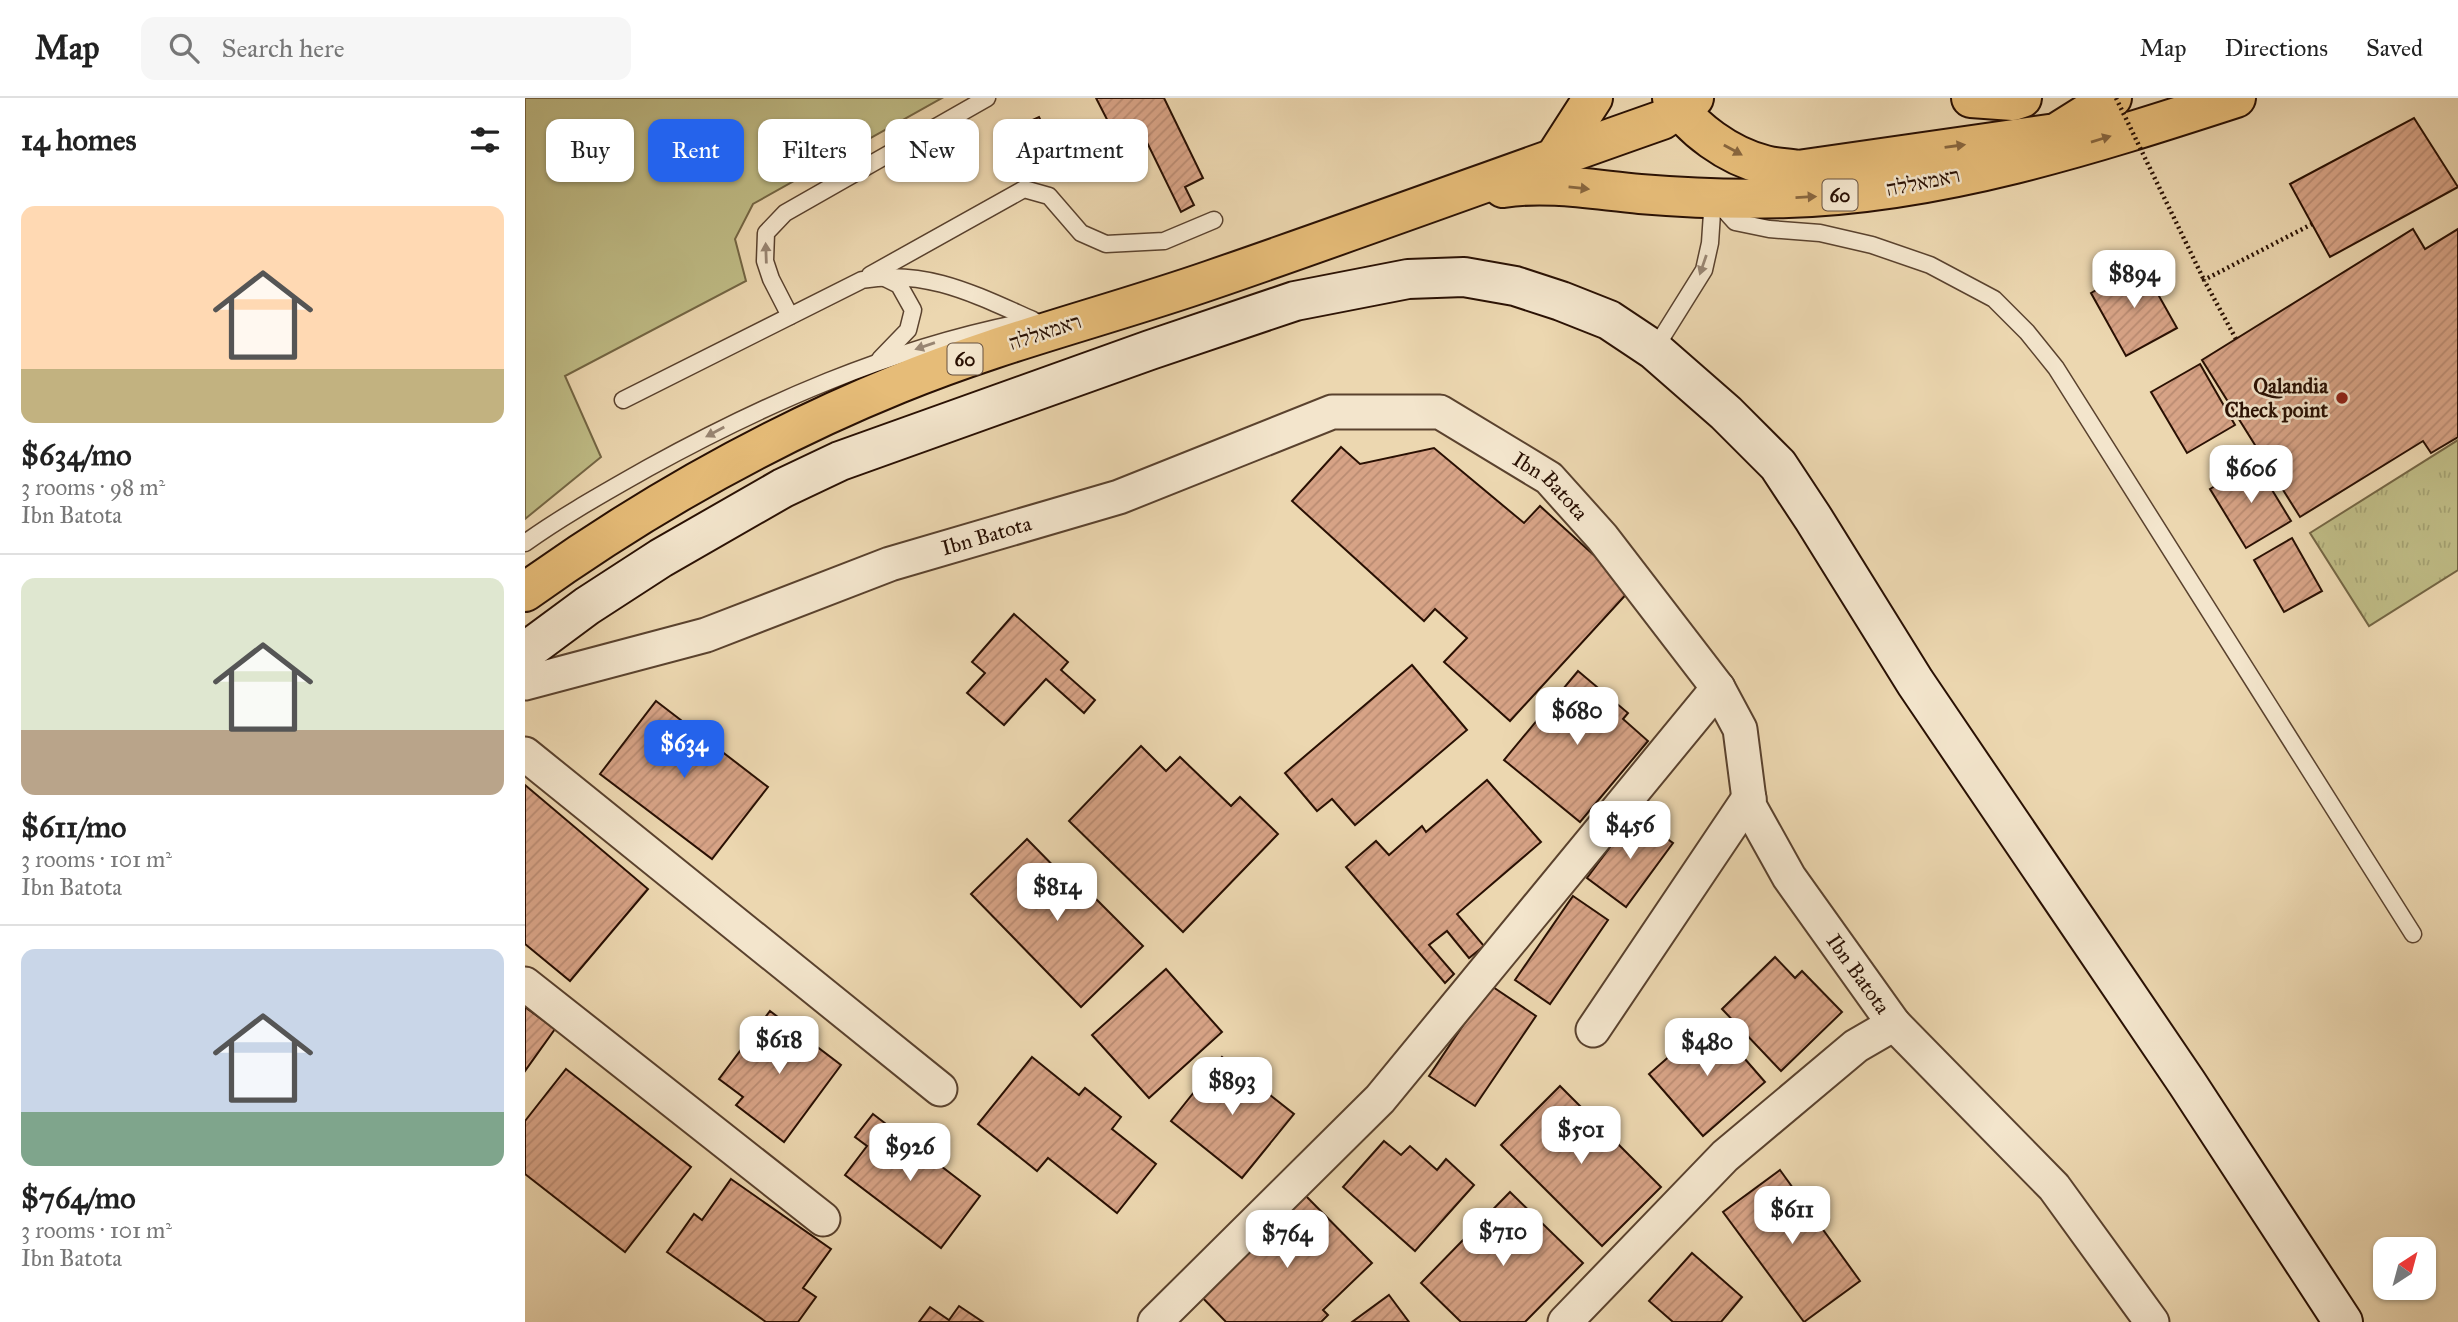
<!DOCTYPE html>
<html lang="en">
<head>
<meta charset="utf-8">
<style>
	body { margin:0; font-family:"IM FELL Great Primer","Frank Ruhl Libre",serif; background:#f6f6f6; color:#222; height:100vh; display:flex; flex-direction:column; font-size:26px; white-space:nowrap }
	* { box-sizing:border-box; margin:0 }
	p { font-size:23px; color:#767676 }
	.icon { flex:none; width:38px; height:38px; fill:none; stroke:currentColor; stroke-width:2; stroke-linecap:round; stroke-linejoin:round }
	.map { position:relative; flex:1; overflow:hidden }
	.panel { display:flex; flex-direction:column; background:#fff; width:525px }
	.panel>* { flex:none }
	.guide { position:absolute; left:21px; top:21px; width:665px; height:63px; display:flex; gap:14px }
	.needle { width:46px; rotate:36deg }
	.tools { position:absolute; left:1848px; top:1139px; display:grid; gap:14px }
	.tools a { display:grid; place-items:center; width:63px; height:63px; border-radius:14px; background:#fff; box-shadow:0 2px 5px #0004; font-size:35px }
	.price { position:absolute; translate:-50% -60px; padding:0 16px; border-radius:14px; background:#fff; color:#222; font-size:23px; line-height:46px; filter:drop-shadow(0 2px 4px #0008) }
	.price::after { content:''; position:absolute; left:50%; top:42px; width:21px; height:16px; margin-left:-10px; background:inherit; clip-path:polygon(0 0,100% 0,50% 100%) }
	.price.on { background:#2563eb; color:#fff }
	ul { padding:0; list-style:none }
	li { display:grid; align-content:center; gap:14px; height:371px; padding:0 21px }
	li+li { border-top:2px solid #e0e0e0 }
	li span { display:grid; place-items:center; height:217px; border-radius:14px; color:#555 }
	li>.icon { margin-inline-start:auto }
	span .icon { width:126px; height:126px; fill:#fffc; stroke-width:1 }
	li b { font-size:30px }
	h2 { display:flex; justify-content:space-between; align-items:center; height:84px; padding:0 21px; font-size:30px }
	.pill { padding:0 24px; border-radius:14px; background:#fff; box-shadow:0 2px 5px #0004; font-size:24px; line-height:63px }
	.pill.on { background:#2563eb; color:#fff }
	header { display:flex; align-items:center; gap:42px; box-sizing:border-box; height:98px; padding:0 35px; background:#fff; border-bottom:2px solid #e0e0e0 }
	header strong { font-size:33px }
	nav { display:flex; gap:38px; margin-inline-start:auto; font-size:24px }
	.search { width:490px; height:63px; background:#f6f6f6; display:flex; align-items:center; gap:18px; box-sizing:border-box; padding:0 24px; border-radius:14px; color:#767676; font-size:26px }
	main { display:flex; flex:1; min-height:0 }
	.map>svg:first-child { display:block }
	.grass { fill:#bfbc86; stroke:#746644; stroke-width:2 }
	.park { fill:url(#park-tufts); stroke:#746644; stroke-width:2 }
	.building { fill:url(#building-hatch); stroke:#291003; stroke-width:2 }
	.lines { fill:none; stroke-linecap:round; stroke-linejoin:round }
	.lane-casing { stroke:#5a422e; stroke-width:19 }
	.street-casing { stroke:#5a422e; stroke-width:37 }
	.secondary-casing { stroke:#291003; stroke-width:42 }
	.highway-casing { stroke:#291003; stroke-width:42 }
	.path { stroke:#291003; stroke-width:4.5; stroke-dasharray:2 3.5; stroke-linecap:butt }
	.lane { stroke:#f3e5cc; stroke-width:16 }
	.street { stroke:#f3e5cc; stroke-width:33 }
	.secondary { stroke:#f3e5cc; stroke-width:38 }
	.highway { stroke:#e6bc78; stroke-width:38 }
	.path-bridge { stroke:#291003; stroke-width:4.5; stroke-dasharray:2 3.5; stroke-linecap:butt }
	.oneway { fill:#88663e }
	.oneway2 { fill:#988572 }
	.poi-dot { fill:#8f2418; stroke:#f3e5cc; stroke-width:2.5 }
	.labels { text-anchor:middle; stroke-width:5; stroke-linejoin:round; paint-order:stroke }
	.shield { fill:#f3e5cc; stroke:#66503f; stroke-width:2 }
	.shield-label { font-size:19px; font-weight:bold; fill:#291003 }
	.street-label { font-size:21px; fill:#291003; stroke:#f3e5cc }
	.poi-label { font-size:21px; font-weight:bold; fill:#291003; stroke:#f3e5cc; text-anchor:end }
</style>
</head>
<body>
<header>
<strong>Map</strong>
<div class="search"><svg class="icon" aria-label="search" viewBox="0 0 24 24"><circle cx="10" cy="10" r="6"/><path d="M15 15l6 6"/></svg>Search here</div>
<nav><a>Map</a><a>Directions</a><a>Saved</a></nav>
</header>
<main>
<section class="panel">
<h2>14 homes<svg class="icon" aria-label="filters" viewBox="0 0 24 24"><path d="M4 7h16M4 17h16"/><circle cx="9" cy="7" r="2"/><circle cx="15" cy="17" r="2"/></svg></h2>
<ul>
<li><span style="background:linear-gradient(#ffd9b3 75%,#c2b280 0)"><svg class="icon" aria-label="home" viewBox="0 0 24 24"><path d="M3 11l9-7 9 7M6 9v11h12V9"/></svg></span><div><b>$634/mo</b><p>3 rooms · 98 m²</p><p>Ibn Batota</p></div></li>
<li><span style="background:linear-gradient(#dfe7d0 70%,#b9a48a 0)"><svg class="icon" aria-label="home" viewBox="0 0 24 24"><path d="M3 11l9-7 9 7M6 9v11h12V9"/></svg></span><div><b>$611/mo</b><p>3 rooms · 101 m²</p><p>Ibn Batota</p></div></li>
<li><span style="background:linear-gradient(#c9d6e8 75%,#7fa58c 0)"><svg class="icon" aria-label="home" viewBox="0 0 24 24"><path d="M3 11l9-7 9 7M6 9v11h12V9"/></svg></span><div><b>$764/mo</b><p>3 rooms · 101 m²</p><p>Ibn Batota</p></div></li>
</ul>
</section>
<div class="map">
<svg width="1933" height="1224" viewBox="0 0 1933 1224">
	<defs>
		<pattern id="park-tufts" width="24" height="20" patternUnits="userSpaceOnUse" patternTransform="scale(1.75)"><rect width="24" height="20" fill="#bfbc86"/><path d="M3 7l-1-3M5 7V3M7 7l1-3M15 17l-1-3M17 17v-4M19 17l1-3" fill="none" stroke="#a4a172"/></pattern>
		<pattern id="building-hatch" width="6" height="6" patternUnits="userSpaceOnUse" patternTransform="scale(1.75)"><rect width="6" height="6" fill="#d7a386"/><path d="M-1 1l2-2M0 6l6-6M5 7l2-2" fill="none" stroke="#b98b72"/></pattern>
	</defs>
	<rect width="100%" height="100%" fill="#ecd7b0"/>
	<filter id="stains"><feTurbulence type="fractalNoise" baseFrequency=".00286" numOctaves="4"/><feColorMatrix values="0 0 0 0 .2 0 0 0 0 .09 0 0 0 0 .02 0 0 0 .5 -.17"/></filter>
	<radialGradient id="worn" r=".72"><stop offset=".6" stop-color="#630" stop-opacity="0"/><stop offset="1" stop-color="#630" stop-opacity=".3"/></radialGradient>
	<polygon class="grass" points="0,0 417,0 228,106 210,141 221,183 40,278 76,359 0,421"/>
	<polygon class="park" points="1933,342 1933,472 1844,528 1785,435"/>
	<g class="building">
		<polygon points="571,0 639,0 678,80 660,89 669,107 656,114 614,28 591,39"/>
		<polygon points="514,19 528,49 498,63 483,33"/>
		<polygon points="1889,20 1933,89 1805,159 1765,86"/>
		<polygon points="1888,131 1900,151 1933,131 1933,339 1906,355 1898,343 1775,419 1677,262"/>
		<polygon points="1616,166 1652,230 1601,258 1566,195"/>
		<polygon points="1675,266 1710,327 1662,355 1626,294"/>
		<polygon points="816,349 835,366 909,350 999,425 1015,408 1106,491 985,623 919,564 942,540 910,511 899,523 767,403"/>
		<polygon points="1730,364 1766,423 1721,450 1685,391"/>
		<polygon points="1767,440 1797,493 1759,514 1729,462"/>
		<polygon points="489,516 543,564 536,572 570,602 559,615 521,581 479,627 442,595 460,575 447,564"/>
		<polygon points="887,567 942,632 830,727 807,701 792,713 760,675"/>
		<polygon points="1053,573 1103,615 1098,621 1123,643 1055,724 979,662"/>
		<polygon points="131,603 243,689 187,761 75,676"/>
		<polygon points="616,648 641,673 655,659 706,708 715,699 753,736 658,834 544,723"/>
		<polygon points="962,682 1016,744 932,816 959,848 944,860 922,833 904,847 929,876 920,885 821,769 851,743 864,757 897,728 901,734"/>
		<polygon points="0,687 123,791 45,883 0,846"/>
		<polygon points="1109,717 1148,745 1101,809 1062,780"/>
		<polygon points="502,741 549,789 554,784 618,848 556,909 446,796"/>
		<polygon points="1048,798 1083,822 1025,906 990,882"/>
		<polygon points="1250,859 1270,880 1277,873 1317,914 1256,973 1197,911"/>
		<polygon points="641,871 697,934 624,1000 567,937"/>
		<polygon points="965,887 1011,918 950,1008 904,978"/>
		<polygon points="0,909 30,931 0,973"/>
		<polygon points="245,913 316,967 259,1044 211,1007 218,999 194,981"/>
		<polygon points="1186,922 1240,984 1178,1038 1124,976"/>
		<polygon points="507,959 554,997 560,990 596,1019 587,1031 631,1066 592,1115 523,1060 512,1073 453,1026"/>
		<polygon points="697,959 769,1016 717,1080 646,1023"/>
		<polygon points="41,971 166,1069 100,1154 0,1076 0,1023"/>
		<polygon points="1035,988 1136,1089 1077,1148 976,1047"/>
		<polygon points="348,1016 455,1098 416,1150 320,1077 342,1048 330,1039"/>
		<polygon points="859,1043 876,1057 885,1048 912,1072 921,1061 949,1087 890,1153 818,1089"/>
		<polygon points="1255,1072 1335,1183 1279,1224 1198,1114"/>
		<polygon points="206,1081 306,1151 278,1190 291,1199 273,1224 241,1224 142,1154 169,1116 177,1122"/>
		<polygon points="776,1093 847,1165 798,1212 803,1217 796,1224 701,1224 672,1194"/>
		<polygon points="985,1094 1058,1165 1000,1224 936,1224 896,1185"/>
		<polygon points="1167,1155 1217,1199 1196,1224 1148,1224 1124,1203"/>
		<polygon points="864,1197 884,1224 827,1224"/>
		<polygon points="434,1208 458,1224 394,1224 405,1209 424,1222"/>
	</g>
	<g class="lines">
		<defs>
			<g id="lane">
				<polyline points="1192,104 1210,124 1244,131 1295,135 1347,147 1405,167 1469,201 1502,234 1531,270 1888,836"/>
				<polyline points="345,177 499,91 524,98 556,135 581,146 639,143 689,122"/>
				<polyline points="265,218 246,181 240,163 241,135 260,115 462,0"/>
				<polyline points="1129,252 1179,172 1185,145 1188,100"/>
				<polyline points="355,261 383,232 388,212 374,187 358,179"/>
				<path d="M98,302l239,-120c63,-12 114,15 171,40"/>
				<path d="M0,445c39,-28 81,-51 123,-75 118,-65 239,-118 371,-145"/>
			</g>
			<g id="street">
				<path id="s1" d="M0,585l181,-48 184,-71 229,-67 213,-85h108l109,66 53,59 116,151 22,41 10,78 39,70 105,147 -38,22 -131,110 -160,166"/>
				<polyline points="0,656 415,991"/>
				<polyline points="0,886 298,1121"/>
				<polyline points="1369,926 1529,1089 1627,1224"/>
				<polyline points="1068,932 1224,700"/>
				<polyline points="630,1224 855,1001 1193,590"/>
			</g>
			<polyline id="secondary" points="0,554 62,508 136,460 258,390 315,363 625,252 770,203 883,181 939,179 990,188 1036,203 1084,222 1129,252 1201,315 1253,367 1288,420 1390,584 1662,985 1818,1224"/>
			<g id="highway">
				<path d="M1147,0c19,31 57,58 93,67 10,3 22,3 33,5l258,-37 56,-35"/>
				<polyline points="1446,0 1488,3 1497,0"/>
				<polyline points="1030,59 1068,0"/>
				<path d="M978,90c45,-7 92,2 137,6 49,4 99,6 148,4 154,-5 303,-53 448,-100"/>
				<path d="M0,494c116,-83 240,-154 373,-208 102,-42 209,-68 313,-104 151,-52 300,-107 451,-160l32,-22"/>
			</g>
		</defs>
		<use href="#lane" class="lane-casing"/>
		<use href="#street" class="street-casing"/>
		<use href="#secondary" class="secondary-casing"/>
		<use href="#highway" class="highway-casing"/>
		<polyline class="path" points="1711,241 1679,182 1787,126"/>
		<use href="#lane" class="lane"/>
		<use href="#street" class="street"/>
		<use href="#secondary" class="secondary"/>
		<use href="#highway" class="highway"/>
		<polyline class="path-bridge" points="1591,0 1679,182"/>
	</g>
	<defs><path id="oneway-solid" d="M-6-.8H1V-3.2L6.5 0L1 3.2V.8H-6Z" transform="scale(1.75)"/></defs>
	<g class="oneway">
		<use href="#oneway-solid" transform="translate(1576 41) rotate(-17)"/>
		<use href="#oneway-solid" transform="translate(1430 48) rotate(-8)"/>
		<use href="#oneway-solid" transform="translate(1208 52) rotate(29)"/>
		<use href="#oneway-solid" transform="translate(1054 90) rotate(6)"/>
		<use href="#oneway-solid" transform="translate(1281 99) rotate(-3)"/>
	</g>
	<g class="oneway2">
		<use href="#oneway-solid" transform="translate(241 155) rotate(-92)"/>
		<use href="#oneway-solid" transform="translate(1178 167) rotate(109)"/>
		<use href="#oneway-solid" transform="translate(400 248) rotate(161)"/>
		<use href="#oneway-solid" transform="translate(190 334) rotate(152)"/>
	</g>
	<circle class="poi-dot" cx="1817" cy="300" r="7"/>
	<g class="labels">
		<g class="shield">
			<rect x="1297.5" y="81.5" width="35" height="31" rx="5"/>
			<rect x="422.5" y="245.5" width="35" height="31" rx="5"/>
		</g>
		<g class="shield-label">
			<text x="1315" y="104">60</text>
			<text x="440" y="268">60</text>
		</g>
		<g class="street-label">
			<text transform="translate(1398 84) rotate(-11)" y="7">ראמאללה</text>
			<text transform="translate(520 234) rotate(-18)" y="7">ראמאללה</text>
			<text dy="7" stroke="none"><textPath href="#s1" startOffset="1094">Ibn Batota</textPath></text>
			<text dy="7" stroke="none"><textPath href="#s1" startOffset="485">Ibn Batota</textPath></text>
			<text dy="7" stroke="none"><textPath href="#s1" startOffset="1682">Ibn Batota</textPath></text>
		</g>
		<g class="poi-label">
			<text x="1803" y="295">Qalandia<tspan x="1803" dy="24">Check point</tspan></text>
		</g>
	</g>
	<rect width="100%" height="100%" filter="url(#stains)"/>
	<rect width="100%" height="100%" fill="url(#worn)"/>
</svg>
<div class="tools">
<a><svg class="needle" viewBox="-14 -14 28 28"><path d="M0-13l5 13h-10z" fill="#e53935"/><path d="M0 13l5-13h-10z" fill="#767676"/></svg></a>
</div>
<b class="price" style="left:1609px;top:212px">$894</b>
<b class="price" style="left:1726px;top:407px">$606</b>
<b class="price" style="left:1052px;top:649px">$680</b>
<b class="price on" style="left:159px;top:682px">$634</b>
<b class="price" style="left:1105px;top:763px">$456</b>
<b class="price" style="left:532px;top:825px">$814</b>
<b class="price" style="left:254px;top:978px">$618</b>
<b class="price" style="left:1182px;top:980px">$480</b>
<b class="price" style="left:707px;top:1019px">$893</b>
<b class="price" style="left:1056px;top:1068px">$501</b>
<b class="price" style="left:385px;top:1085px">$926</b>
<b class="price" style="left:1267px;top:1148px">$611</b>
<b class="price" style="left:978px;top:1170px">$710</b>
<b class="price" style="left:762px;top:1172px">$764</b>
<div class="guide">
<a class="pill">Buy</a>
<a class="pill on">Rent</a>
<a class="pill">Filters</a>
<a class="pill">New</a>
<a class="pill">Apartment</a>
</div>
</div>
</main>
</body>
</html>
